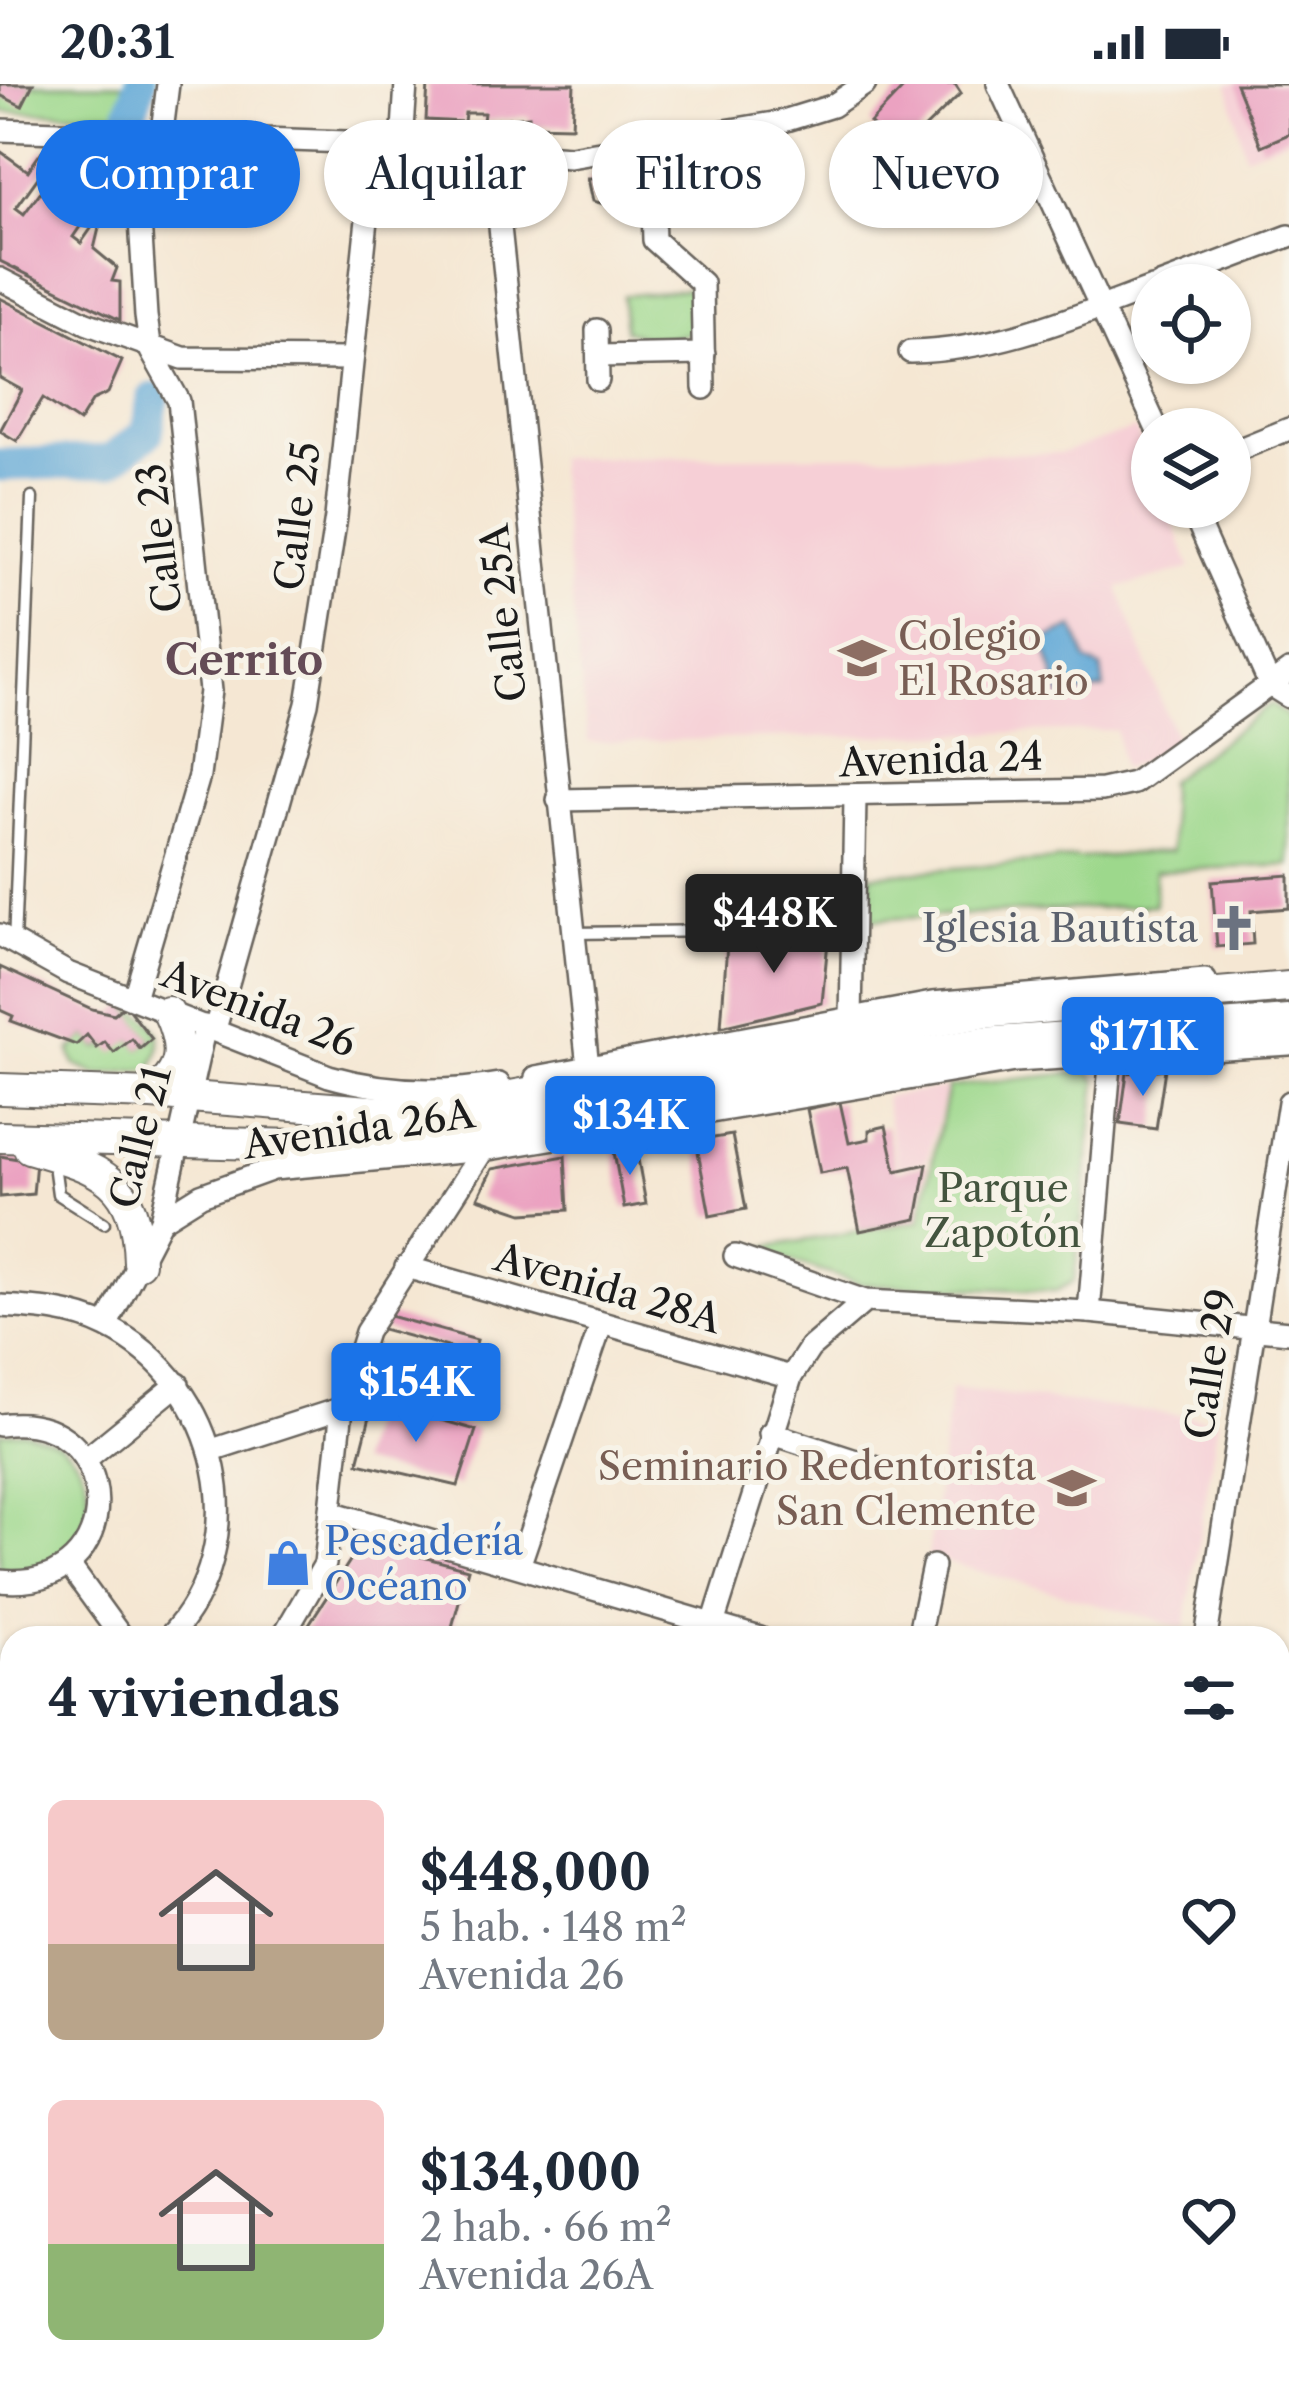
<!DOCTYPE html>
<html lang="es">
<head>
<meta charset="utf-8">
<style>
	body { margin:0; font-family:"Libre Caslon Text",serif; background:#f2f2f3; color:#1f2937; height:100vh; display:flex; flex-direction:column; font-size:45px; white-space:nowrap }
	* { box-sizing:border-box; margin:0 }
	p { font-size:39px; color:#747a83 }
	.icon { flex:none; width:66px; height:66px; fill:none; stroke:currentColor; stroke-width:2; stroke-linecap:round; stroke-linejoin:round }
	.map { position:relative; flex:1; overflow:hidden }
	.panel { position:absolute; left:0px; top:1542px; width:1290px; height:771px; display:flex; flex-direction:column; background:#fff; border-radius:36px 36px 0 0; box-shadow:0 3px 9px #0004 }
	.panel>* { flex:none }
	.guide { position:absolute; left:36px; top:36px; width:1218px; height:108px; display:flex; gap:24px }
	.buttons { position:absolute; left:1131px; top:180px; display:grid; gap:24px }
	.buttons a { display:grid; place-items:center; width:120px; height:120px; border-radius:50%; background:#fff; box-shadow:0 3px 9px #0004; font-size:60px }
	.price { position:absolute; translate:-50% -102px; padding:0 27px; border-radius:12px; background:#1a73e8; color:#fff; font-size:39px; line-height:78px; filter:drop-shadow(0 3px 6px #0008) }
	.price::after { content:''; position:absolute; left:50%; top:72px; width:36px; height:27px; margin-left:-18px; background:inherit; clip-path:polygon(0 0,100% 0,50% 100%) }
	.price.active { background:#222; color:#fff }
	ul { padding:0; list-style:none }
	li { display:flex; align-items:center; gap:36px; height:300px; padding:0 48px }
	li span { display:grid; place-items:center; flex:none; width:336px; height:240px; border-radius:18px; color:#555 }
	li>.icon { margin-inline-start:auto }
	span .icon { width:144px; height:144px; fill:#fffc; stroke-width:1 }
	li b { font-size:51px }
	h2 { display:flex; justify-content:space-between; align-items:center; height:144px; padding:0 48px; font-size:51px }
	.chip { padding:0 42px; border-radius:54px; background:#fff; box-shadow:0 3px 9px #0004; font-size:42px; line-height:108px }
	.chip.active { background:#1a73e8; color:#fff }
	.status { display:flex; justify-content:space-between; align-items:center; height:84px; padding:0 60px; background:#fff; direction:ltr }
	.status svg { height:33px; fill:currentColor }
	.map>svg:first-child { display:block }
	.built { fill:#f6cfd6 }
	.green { fill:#9dd88c; stroke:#5c7a54; stroke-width:3 }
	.water { fill:#60a8d7; stroke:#3e627a; stroke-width:3 }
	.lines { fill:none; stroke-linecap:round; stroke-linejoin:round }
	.river { stroke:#60a8d7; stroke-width:33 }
	.building { fill:#eba2c1 }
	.service-casing { stroke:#68635c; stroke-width:15 }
	.minor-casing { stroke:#68635c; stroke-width:26 }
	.secondary-casing { stroke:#68635c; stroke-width:34 }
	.service { stroke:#fff; stroke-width:10 }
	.minor { stroke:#fff; stroke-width:21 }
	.secondary { stroke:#fff; stroke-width:30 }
	.labels { text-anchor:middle; stroke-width:10; stroke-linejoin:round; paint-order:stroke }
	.street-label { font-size:39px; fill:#1c1c1c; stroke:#f7f3e8 }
	.education-label { font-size:39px; fill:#785e54; stroke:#f7f3e8; text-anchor:start }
	.worship-label { font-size:39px; fill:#5b616d; stroke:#f7f3e8; text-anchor:end }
	.park-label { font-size:39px; fill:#43543e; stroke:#f7f3e8 }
	.shop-label { font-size:39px; fill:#366cbe; stroke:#f7f3e8; text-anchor:start }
	.neighbourhood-label { font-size:42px; font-weight:bold; fill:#644b56; stroke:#f7f3e8 }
</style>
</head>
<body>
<div class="status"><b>20:31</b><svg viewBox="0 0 49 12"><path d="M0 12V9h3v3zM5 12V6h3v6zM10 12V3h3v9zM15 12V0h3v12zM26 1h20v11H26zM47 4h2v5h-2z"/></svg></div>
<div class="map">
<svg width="1289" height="2312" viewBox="0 0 1289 2312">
	<rect width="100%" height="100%" fill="#f7f3e8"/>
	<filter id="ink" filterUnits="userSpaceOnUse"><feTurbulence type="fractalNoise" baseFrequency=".00833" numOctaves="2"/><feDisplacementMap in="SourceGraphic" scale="24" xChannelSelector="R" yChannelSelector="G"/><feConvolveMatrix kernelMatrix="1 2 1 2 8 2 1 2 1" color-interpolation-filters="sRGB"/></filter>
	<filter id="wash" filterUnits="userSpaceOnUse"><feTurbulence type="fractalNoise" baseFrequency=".004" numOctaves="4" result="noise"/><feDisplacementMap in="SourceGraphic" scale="48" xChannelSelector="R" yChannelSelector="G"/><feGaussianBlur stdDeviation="2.7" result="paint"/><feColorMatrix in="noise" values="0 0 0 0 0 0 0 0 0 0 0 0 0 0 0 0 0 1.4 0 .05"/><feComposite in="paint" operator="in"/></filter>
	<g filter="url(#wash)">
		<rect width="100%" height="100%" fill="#f5e7d3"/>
		<g class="built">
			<polygon points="1228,0 1289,0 1289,54 1245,71"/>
			<polygon points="1136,345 1152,386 1152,423 1167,423 1191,484 1118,504 1179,664 1122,685 1116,646 588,658 556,374 1061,369"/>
			<polygon points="946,1004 927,1077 898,1083 884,1013"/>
			<polygon points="951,1304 1218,1336 1185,1544 928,1473"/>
			<polygon points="0,1693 12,1694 12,2247 0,2245"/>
		</g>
		<g class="green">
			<polygon points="0,0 131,0 117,29 8,28 0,26"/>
			<path d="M702,203l-4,41c-19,13 -52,12 -73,2l-3,-34z"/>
			<polygon points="1271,620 1289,634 1289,781 1155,787 1155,821 868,836 870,791 1172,767 1168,697"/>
			<polygon points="829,805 829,847 728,860 731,812"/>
			<path d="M125,921c30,14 47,33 25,64l-52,6 -23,-10 -5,-14 17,-16 10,13 35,-9 8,9 12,-8z"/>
			<polygon points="1089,987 1097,997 1074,1197 1056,1207 860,1200 753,1165 920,1137 948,1003"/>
			<path d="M24,1347c11,4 27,7 36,13 47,31 34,116 -22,129 -11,2 -26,0 -38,1v-141z"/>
			<polygon points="932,2301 1076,2301 1095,2309 945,2312"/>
		</g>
		<polygon class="water" points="1074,543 1087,577 1101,584 1104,605 1061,613 1043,556"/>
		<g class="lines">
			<g class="river">
				<polyline points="130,31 140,0"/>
				<polyline points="0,381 110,377 147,349 153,315"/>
			</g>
		</g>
		<g id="blocks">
			<g class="building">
				<polygon points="0,0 33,0 22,22 0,11"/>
				<polygon points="428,0 574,0 572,42 529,41 529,32 483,37 484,29 465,29 464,38 426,36"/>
				<polygon points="907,0 955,0 961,9 877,91 869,71 885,54 870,39"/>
				<polygon points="1236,0 1289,0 1289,50 1261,62"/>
				<polygon points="0,67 28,87 42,67 55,70 16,124 24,130 69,70 86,68 89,111 79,124 88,131 73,153 81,159 95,139 99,144 94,165 117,184 112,197 120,198 120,236 0,177"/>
				<polygon points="600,88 628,88 629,107 611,108 607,121 593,117 588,94 600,94"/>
				<polygon points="0,214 122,277 108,309 93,316 79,338 43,314 17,357 0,347 22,306 0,294"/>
				<polygon points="1289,791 1289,824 1251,827 1253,860 1217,863 1212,797"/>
				<polygon points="829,847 822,919 721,943 727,860"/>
				<polygon points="0,883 92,925 114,930 125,921 152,955 140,965 132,955 114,969 105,958 97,964 87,951 76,961 11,937 13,932 0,926"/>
				<polygon points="1165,985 1156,1045 1120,1040 1127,989"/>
				<polygon points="840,1018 849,1059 869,1055 869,1046 886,1042 896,1087 927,1080 917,1135 860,1147 847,1084 820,1089 807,1025"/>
				<polygon points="732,1051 746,1125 710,1132 696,1057"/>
				<polygon points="636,1064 646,1120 624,1124 614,1068"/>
				<polygon points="0,1072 36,1078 33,1110 0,1113"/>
				<polygon points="565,1072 568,1126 523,1129 478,1114 492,1085"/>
				<polygon points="386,1231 477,1256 473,1270 382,1245"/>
				<polygon points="374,1317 476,1346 458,1402 358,1379"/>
				<polygon points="382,1462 468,1485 449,1554 300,1554 357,1466"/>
				<polygon points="0,1983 12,1984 12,2138 0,2136 5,2010 0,2009"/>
				<rect x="40" y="2301" width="23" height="11"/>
			</g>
		</g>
	</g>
	<g filter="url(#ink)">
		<use href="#blocks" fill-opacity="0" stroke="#68635c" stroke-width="3"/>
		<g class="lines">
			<defs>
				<g id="service">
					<polyline points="573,849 717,847"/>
					<polyline points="14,860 32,414"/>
					<polyline points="53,1073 58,1110 104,1139"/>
				</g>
				<g id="minor">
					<polyline points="998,0 1157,345"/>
					<polyline points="0,46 375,59 570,73 780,38 832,22 865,0"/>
					<polyline points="161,55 168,0"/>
					<polyline points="402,61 406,0"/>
					<polyline points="651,61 654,156 702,199 704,304"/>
					<polyline points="498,68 500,143 588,983"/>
					<polyline points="0,195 86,239 183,274 350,275"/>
					<polyline points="1160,201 1289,152"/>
					<polyline points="597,246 598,296"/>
					<path d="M910,268c87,-2 162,-34 242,-64"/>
					<polyline points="598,272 704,270"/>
					<polyline points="1230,369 1289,345"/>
					<polyline points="1191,423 1270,601 1289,613"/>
					<polyline points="558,716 1102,706 1134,699 1289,587"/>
					<path d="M0,851l68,38 261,103c56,16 112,18 170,8"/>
					<polyline points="134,914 199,692 210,607 179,317 151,267 146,232 135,55"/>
					<polyline points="851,935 855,714"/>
					<polyline points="215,945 307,620 336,433 375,59"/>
					<polyline points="536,993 932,919 1205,896"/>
					<polyline points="161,1136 201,1111 273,1085 483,1066 1015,977 1289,960"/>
					<polyline points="735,1172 865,1217 1089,1228 1289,1248"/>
					<polyline points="406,1183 791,1293"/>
					<path d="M0,1222c37,2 73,4 107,21 114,56 151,217 61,311"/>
					<polyline points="1089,1228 1111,969"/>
					<polyline points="106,1242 161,1136 205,942"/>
					<path d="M0,1341c126,-18 132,169 0,156"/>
					<polyline points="770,1349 887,1387"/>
					<polyline points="212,1366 342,1324"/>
					<polyline points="86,1375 178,1300"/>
					<polyline points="335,1429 760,1554"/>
					<polyline points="69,1481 122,1554"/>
					<polyline points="519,1482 601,1241"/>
					<polyline points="713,1540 791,1293 810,1264 865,1217"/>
					<polyline points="282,1554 325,1480 342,1324 366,1248 483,1066"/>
					<polyline points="918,1554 933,1482"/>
					<polyline points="1206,1554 1289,1018"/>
					<polyline points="0,1621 12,1623"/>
					<polyline points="1278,1693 1289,1696"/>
					<polyline points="1278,1879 1289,1882"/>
					<polyline points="1278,1966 1289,1927"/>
					<polyline points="0,2272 12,2274"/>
					<polyline points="906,2301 919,2312"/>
					<polyline points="260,2312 268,2301"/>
					<polyline points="1183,2312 1185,2301"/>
				</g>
				<g id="secondary">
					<polyline points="0,1005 151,1010 409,1030 981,929 1289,903"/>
					<path d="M151,1010c34,-22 33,-47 17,-82"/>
					<polyline points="0,1053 296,1061 399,1057 982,959 1289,937"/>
					<path d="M29,1064c73,21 108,31 110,115"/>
				</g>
			</defs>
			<use href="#service" class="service-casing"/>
			<use href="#minor" class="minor-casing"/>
			<use href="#secondary" class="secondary-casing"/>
			<use href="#service" class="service"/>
			<use href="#minor" class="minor"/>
			<use href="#secondary" class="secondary"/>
		</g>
	</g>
	<defs>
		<symbol id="school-bare" viewBox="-9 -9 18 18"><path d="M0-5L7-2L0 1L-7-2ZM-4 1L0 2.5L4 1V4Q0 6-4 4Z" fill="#8d6e63" stroke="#f7f3e8" stroke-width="2.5" paint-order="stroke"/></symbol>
		<symbol id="church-bare" viewBox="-9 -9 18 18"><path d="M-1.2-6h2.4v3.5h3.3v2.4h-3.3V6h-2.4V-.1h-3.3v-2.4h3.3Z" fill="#6b7280" stroke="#f7f3e8" stroke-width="2.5" paint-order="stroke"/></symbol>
		<symbol id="university-bare" viewBox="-9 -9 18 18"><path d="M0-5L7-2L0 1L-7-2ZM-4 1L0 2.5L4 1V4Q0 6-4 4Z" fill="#8d6e63" stroke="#f7f3e8" stroke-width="2.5" paint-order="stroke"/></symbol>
		<symbol id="shop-bare" viewBox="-9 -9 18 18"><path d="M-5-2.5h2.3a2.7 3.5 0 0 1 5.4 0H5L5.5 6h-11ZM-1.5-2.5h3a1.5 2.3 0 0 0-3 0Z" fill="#3f7fe0" stroke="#f7f3e8" stroke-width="2.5" paint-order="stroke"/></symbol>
	</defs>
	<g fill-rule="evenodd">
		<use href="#school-bare" x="829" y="541" width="66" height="66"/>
		<use href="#church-bare" x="1201" y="811" width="66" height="66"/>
		<use href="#university-bare" x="1039" y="1371" width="66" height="66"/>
		<use href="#shop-bare" x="255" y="1446" width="66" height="66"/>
	</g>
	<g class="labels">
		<g class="street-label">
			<text transform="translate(297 432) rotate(-83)" y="14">Calle 25</text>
			<text transform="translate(159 454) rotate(-97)" y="14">Calle 23</text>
			<text transform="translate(503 529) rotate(-96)" y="14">Calle 25A</text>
			<text transform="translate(941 675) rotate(-2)" y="14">Avenida 24</text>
			<text transform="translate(259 924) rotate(21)" y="14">Avenida 26</text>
			<text transform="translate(359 1045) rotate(-8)" y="14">Avenida 26A</text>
			<text transform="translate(140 1053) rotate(-76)" y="14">Calle 21</text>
			<text transform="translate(608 1204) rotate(16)" y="14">Avenida 28A</text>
			<text transform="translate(1210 1280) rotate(-81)" y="14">Calle 29</text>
		</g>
		<g class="education-label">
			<text x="898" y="566">Colegio<tspan x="898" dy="45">El Rosario</tspan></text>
			<text x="1036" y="1396" text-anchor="end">Seminario Redentorista<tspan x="1036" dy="45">San Clemente</tspan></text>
		</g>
		<g class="worship-label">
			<text x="1198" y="858">Iglesia Bautista</text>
		</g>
		<g class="park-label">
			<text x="1003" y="1118">Parque<tspan x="1003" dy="45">Zapotón</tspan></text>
		</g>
		<g class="shop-label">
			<text x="324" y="1471">Pescadería<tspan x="324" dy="45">Océano</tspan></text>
		</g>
		<g class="neighbourhood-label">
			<text x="244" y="591">Cerrito</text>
		</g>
	</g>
</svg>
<div class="buttons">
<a><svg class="icon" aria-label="locate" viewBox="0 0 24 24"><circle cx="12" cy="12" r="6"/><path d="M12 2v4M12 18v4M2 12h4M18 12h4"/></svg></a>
<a><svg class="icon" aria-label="layers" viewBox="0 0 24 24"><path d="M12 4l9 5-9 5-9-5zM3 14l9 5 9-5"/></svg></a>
</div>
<b class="price active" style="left:774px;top:892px">$448K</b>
<b class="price" style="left:1143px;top:1015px">$171K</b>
<b class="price" style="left:630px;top:1094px">$134K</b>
<b class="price" style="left:416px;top:1361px">$154K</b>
<div class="guide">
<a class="chip active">Comprar</a>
<a class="chip">Alquilar</a>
<a class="chip">Filtros</a>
<a class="chip">Nuevo</a>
</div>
<section class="panel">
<h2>4 viviendas<svg class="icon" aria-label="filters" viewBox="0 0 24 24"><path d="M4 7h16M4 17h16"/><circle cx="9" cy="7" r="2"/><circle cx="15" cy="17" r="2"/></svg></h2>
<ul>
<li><span style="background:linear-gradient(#f6c9c9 60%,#b9a48a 0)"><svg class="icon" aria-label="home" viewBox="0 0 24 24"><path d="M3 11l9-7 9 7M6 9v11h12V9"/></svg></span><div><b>$448,000</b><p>5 hab. · 148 m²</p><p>Avenida 26</p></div><svg class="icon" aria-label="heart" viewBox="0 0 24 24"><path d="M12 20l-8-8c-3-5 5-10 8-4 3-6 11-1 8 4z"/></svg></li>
<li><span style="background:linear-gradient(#f6c9c9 60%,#8fb573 0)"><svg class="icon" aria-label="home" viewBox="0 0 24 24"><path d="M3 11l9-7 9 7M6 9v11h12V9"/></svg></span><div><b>$134,000</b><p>2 hab. · 66 m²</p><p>Avenida 26A</p></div><svg class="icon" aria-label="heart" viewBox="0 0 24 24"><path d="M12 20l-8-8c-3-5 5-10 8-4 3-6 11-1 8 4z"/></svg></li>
</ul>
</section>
</div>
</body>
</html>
